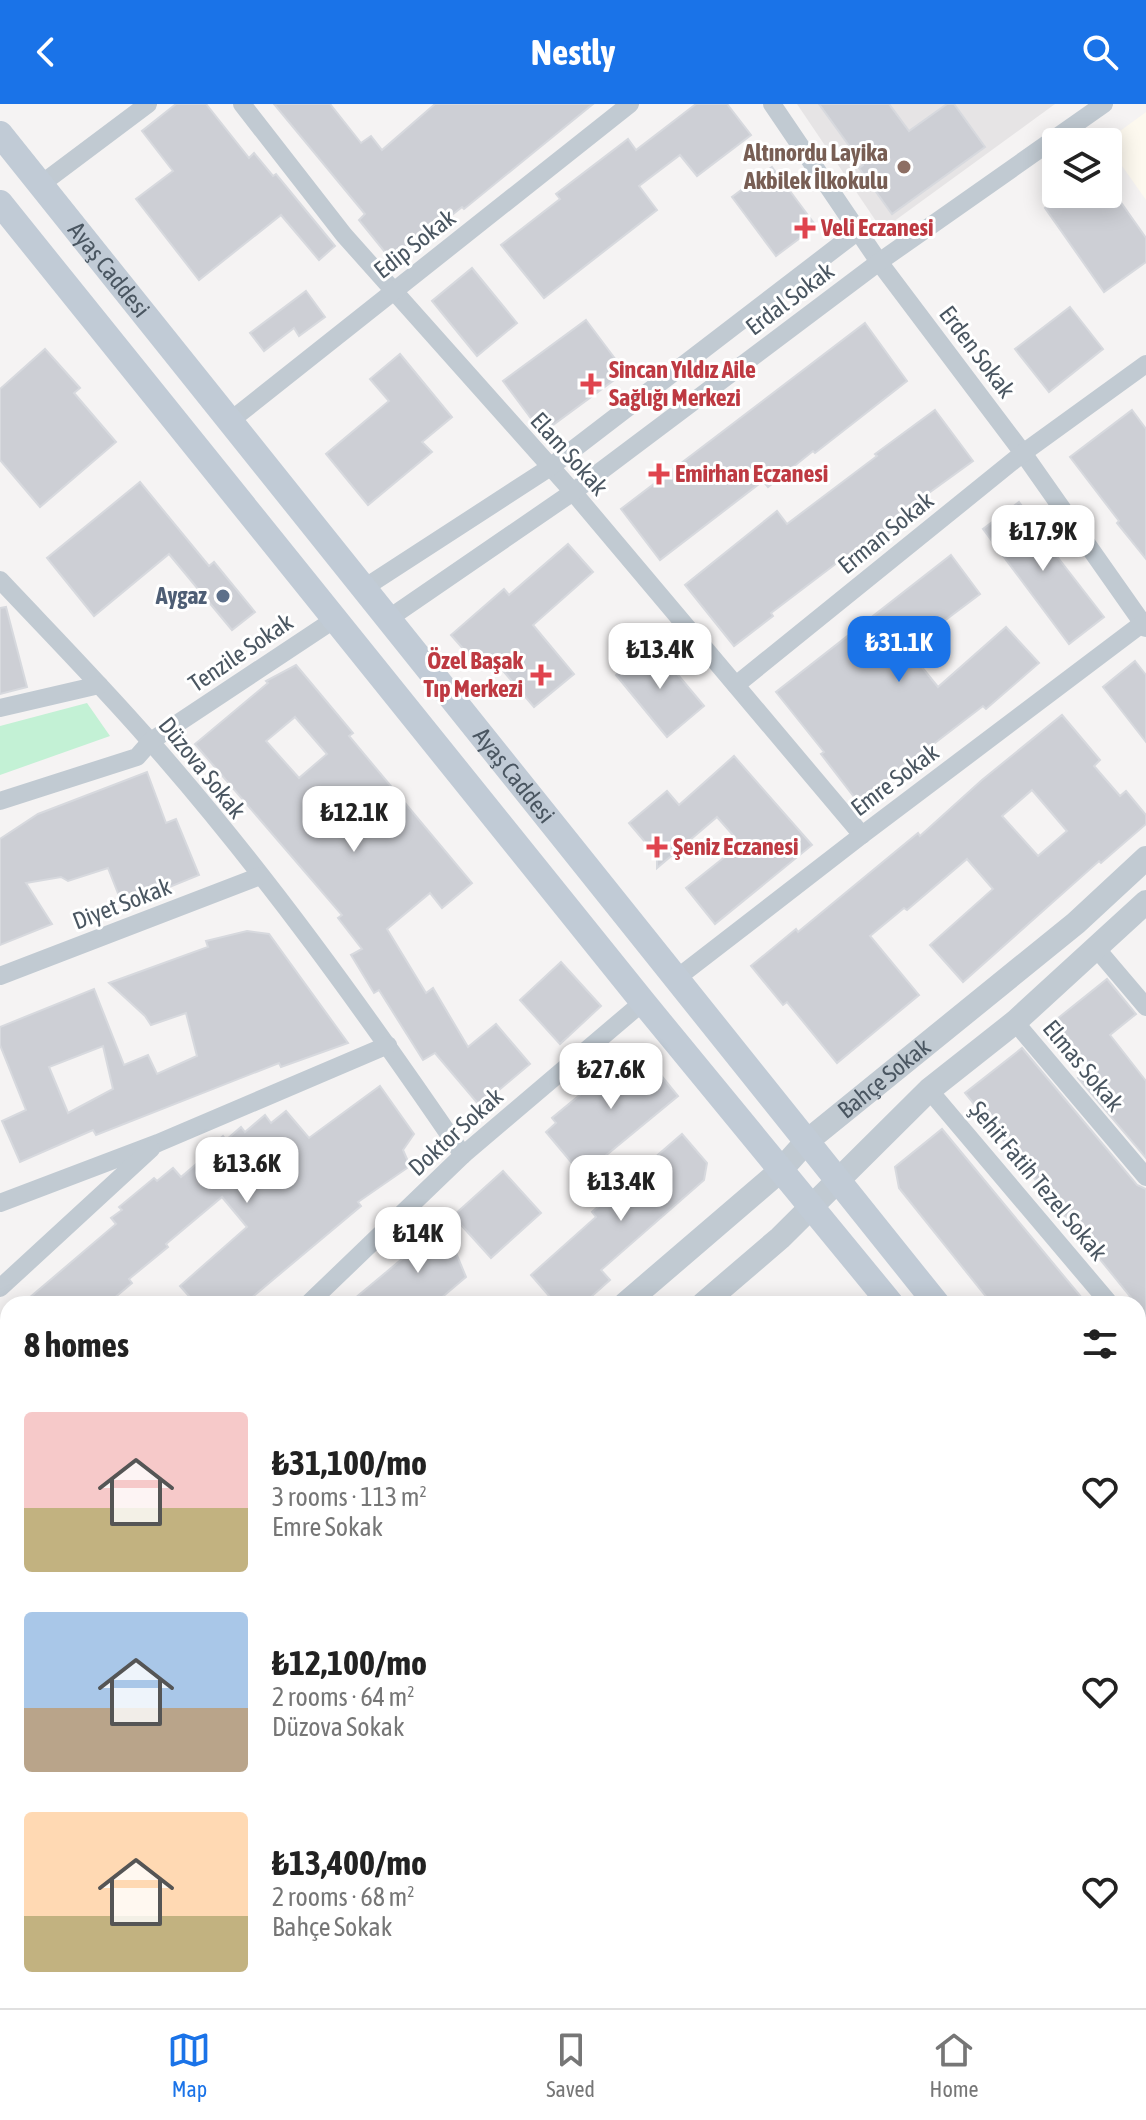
<!DOCTYPE html>
<html lang="en">
<head>
<meta charset="utf-8">
<style>
	body { margin:0; font-family:"Asap Condensed",sans-serif; background:#f2f2f2; color:#222; height:100vh; display:flex; flex-direction:column; font-size:30px; white-space:nowrap }
	* { box-sizing:border-box; margin:0 }
	p { font-size:26px; color:#767676 }
	.icon { flex:none; width:44px; height:44px; fill:none; stroke:currentColor; stroke-width:2; stroke-linecap:round; stroke-linejoin:round }
	.map { position:relative; flex:1; overflow:hidden }
	.side { position:absolute; left:0px; top:1192px; width:1146px; height:712px; display:flex; flex-direction:column; background:#fff; border-radius:24px 24px 0 0; box-shadow:0 4px 20px #0003 }
	.side>* { flex:none }
	.fabs { position:absolute; left:1042px; top:24px; display:grid; gap:16px }
	.fabs a { display:grid; place-items:center; width:80px; height:80px; border-radius:8px; background:#fff; box-shadow:0 4px 20px #0003; font-size:40px }
	.price { position:absolute; translate:-50% -68px; padding:0 18px; border-radius:16px; background:#fff; color:#222; font-size:26px; line-height:52px; filter:drop-shadow(0 2px 4px #0008) }
	.price::after { content:''; position:absolute; left:50%; top:48px; width:24px; height:18px; margin-left:-12px; background:inherit; clip-path:polygon(0 0,100% 0,50% 100%) }
	.price.current { background:#1a73e8; color:#fff }
	ul { padding:0; list-style:none }
	li { display:flex; align-items:center; gap:24px; height:200px; padding:0 24px }
	li span { display:grid; place-items:center; flex:none; width:224px; height:160px; border-radius:8px; color:#555 }
	li>.icon { margin-inline-start:auto }
	span .icon { width:96px; height:96px; fill:#fffc; stroke-width:1 }
	li b { font-size:34px }
	h2 { display:flex; justify-content:space-between; align-items:center; height:96px; padding:0 24px; font-size:34px }
	header { display:flex; justify-content:space-between; align-items:center; height:104px; padding:0 24px; background:#1a73e8; color:#fff; font-size:36px; font-weight:700 }
	.dock { display:flex; justify-content:space-around; align-items:center; height:112px; border-top:2px solid #e0e0e0; background:#fff; font-size:22px; color:#767676 }
	.dock a { display:grid; justify-items:center; gap:4px }
	.dock .current { color:#1a73e8 }
	.map>svg:first-child { display:block }
	.commercial { fill:#fdf9ef }
	.education { fill:#e6e4e5 }
	.green { fill:#c3f1d5 }
	.building { fill:#cdcfd5; stroke:#d7d9de; stroke-width:2; fill-rule:evenodd }
	.lines { fill:none; stroke-linecap:round; stroke-linejoin:round }
	.minor { stroke:#c1cad2; stroke-width:18 }
	.tertiary { stroke:#c1cad2; stroke-width:24 }
	.secondary { stroke:#c1cbd6; stroke-width:26 }
	.education-dot { fill:#8d6e63; stroke:#fff; stroke-width:3 }
	.health-dot { fill:#e0444e; stroke:#fff; stroke-width:3 }
	.service-dot { fill:#5c6f8a; stroke:#fff; stroke-width:3 }
	.labels { text-anchor:middle; stroke-width:6; stroke-linejoin:round; paint-order:stroke }
	.education-label { font-size:24px; font-weight:bold; fill:#785e54; stroke:#fff; text-anchor:end }
	.health-label { font-size:24px; font-weight:bold; fill:#be3a42; stroke:#fff; text-anchor:start }
	.street-label { font-size:24px; fill:#4a5661; stroke:#fff }
	.service-label { font-size:24px; font-weight:bold; fill:#4e5e75; stroke:#fff; text-anchor:end }
</style>
</head>
<body>
<header><svg class="icon" aria-label="back" viewBox="0 0 24 24"><path d="M15 5l-7 7 7 7"/></svg>Nestly<svg class="icon" aria-label="search" viewBox="0 0 24 24"><circle cx="10" cy="10" r="6"/><path d="M15 15l6 6"/></svg></header>
<div class="map">
<svg width="1146" height="1904" viewBox="0 0 1146 1904">
	<rect width="100%" height="100%" fill="#f5f3f3"/>
	<polygon class="commercial" points="1146,8 1146,96 1108,42 1108,38 1105,38"/>
	<polygon class="education" points="797,0 1055,0 882,126"/>
	<polygon class="green" points="87,599 110,632 0,671 0,622"/>
	<g class="building">
		<polygon points="176,0 206,0 249,54 254,49 273,72 276,70 335,142 319,156 281,111 199,176 136,95 173,67 142,27"/>
		<polygon points="274,0 330,0 361,39 371,32 382,46 435,0 593,0 464,105 462,103 393,158 359,116 365,110"/>
		<polygon points="696,0 727,0 751,31 697,72 680,51 639,82 657,106 544,194 501,141 560,95 556,90 628,35 636,46"/>
		<polygon points="819,0 889,0 909,27 947,0 954,0 985,43 892,110 859,64 863,61"/>
		<polygon points="772,63 816,122 776,152 732,93"/>
		<polygon points="1065,90 1115,90 1146,134 1146,158 1104,188 1045,104"/>
		<polygon points="472,164 517,219 477,252 432,197"/>
		<polygon points="306,187 325,213 299,232 294,224 264,247 250,229"/>
		<polygon points="1070,203 1103,245 1049,288 1015,245"/>
		<polygon points="586,216 625,268 542,329 503,277"/>
		<polygon points="865,219 907,277 815,349 813,347 768,383 763,377 660,456 621,405"/>
		<polygon points="45,245 80,284 74,289 116,338 40,403 0,356 0,285"/>
		<polygon points="400,250 452,313 422,338 432,348 368,401 326,350 389,297 370,275"/>
		<polygon points="935,306 973,357 897,412 902,419 851,457 846,452 771,509 773,512 734,542 685,481 777,407 787,420 877,352 875,350"/>
		<polygon points="1132,306 1146,325 1146,455 1117,419 1119,417 1070,353"/>
		<polygon points="140,378 209,462 214,458 255,508 232,526 169,450 94,512 47,454"/>
		<polygon points="1019,398 1055,445 1052,446 1104,513 1069,540 983,425"/>
		<polygon points="568,440 593,468 533,521 574,570 534,603 493,555 481,565 451,531 504,485 509,491"/>
		<polygon points="951,451 980,490 911,542 915,548 912,551 938,583 1006,523 1039,559 986,605 983,602 858,698 821,650 824,648 776,588"/>
		<polygon points="6,503 27,583 0,590 0,504"/>
		<polygon points="652,540 704,602 667,633 616,571"/>
		<polygon points="1135,557 1146,571 1146,638 1103,583"/>
		<path d="M296,561l57,68 -4,3 123,147 -30,25 -12,-15 -43,36 39,64 7,-5 35,59 28,-23 34,40 -50,42 -45,-53 -12,7 -44,-70 -5,3 -23,-38 11,-6 -24,-31 4,-3 -147,-171 73,-61 -2,-2zM295,613l32,37 -28,24 -33,-37z"/>
		<path d="M1062,611l38,45 -6,6 26,30 6,-5 20,24v9l-45,39 -2,-2 -136,121 -33,-37 63,-56 -26,-30 -60,51 -3,-2 -34,28 49,59 -82,68 -50,-61 -4,3 -32,-39 45,-37 2,3 120,-99 2,3 62,-56zM1032,686l35,41 -29,25 -36,-40z"/>
		<polygon points="734,652 812,741 715,820 686,784 741,740 717,713 657,764 657,752 629,719 667,687 679,701"/>
		<polygon points="147,668 166,719 176,715 199,771 123,802 108,764 68,777 61,773 26,779 52,820 0,841 0,735 38,710"/>
		<path d="M247,827l22,3 79,109 -67,24 -2,-4 -183,72 -3,-5 -73,32 -18,-41 24,-11 -26,-65v-18l94,-38 30,76 24,-10 9,19 40,-18 -11,-43 -35,12 -6,-9 -36,-33 99,-36 -2,-6zM103,942l10,43 -45,24 -19,-46z"/>
		<polygon points="561,858 601,902 560,940 520,896"/>
		<polygon points="1107,875 1136,910 1110,931 1146,977 1146,1054 1078,974 1089,965 1052,919"/>
		<polygon points="638,943 678,992 582,1071 546,1028 556,1019 552,1014"/>
		<polygon points="1022,944 1137,1081 1146,1085 1146,1212 965,989"/>
		<polygon points="380,982 414,1030 403,1046 410,1062 358,1098 361,1102 244,1200 196,1200 180,1182 247,1123 222,1093 166,1140 168,1143 129,1175 132,1179 107,1200 22,1200 116,1120 111,1114 122,1106 119,1103 154,1074 157,1077 173,1064 181,1073 208,1050 206,1047 223,1032 226,1036 241,1023 245,1028 265,1011 271,1019 286,1007 309,1034"/>
		<polygon points="942,1025 1033,1135 1087,1200 992,1200 899,1084 895,1063"/>
		<polygon points="682,1030 707,1059 704,1076 601,1166 610,1176 583,1200 556,1200 531,1171 596,1113 592,1108"/>
		<polygon points="503,1067 541,1109 491,1154 453,1112"/>
		<polygon points="444,1120 466,1173 434,1200 348,1200"/>
	</g>
	<g class="lines">
		<g class="minor">
			<polyline points="242,0 344,131 573,388 862,731"/>
			<polyline points="772,0 879,158 1023,349 1146,524"/>
			<polyline points="40,81 148,0"/>
			<polyline points="230,317 630,0"/>
			<path d="M0,476c50,53 101,105 149,160 114,129 217,273 314,415"/>
			<polyline points="364,484 549,364 858,127"/>
			<polyline points="388,515 573,388 879,158 1104,0"/>
			<polyline points="736,581 1023,349 1146,260"/>
			<polyline points="0,604 99,581"/>
			<polyline points="0,697 137,653 151,637 335,515"/>
			<polyline points="1096,844 1146,903"/>
			<polyline points="0,872 260,772"/>
			<polyline points="677,874 862,731 1143,519"/>
			<polyline points="1015,918 1146,1073"/>
			<polyline points="929,986 1110,1200"/>
			<polyline points="0,1099 158,1039 388,941"/>
			<polyline points="0,1184 151,1045"/>
			<polyline points="308,1200 463,1051 643,898"/>
			<polyline points="1138,1233 1146,1243"/>
			<polyline points="0,1287 8,1299"/>
			<polyline points="1138,1356 1146,1349"/>
			<polyline points="0,1454 8,1448"/>
		</g>
		<g class="tertiary">
			<path id="s1" d="M625,1200l155,-133 26,-29 270,-219 70,-65"/>
			<polyline points="703,1200 780,1134 929,986 1015,918 1146,798"/>
			<polyline points="0,1729 8,1722"/>
			<polyline points="0,1793 8,1787"/>
			<polyline points="1098,1904 1114,1896"/>
		</g>
		<g class="secondary">
			<path id="s2" d="M0,30l937,1170"/>
			<polyline points="0,99 643,898 891,1200"/>
			<polyline points="1138,1411 1146,1422"/>
			<polyline points="1138,1455 1146,1465"/>
			<polyline points="1138,1504 1146,1515"/>
			<polyline points="1138,1545 1146,1557"/>
			<polyline points="1138,1881 1146,1876"/>
		</g>
	</g>
	<circle class="education-dot" cx="904" cy="63" r="8"/>
	<g class="health-dot">
		<path d="M801 112h8v8h8v8h-8v8h-8v-8h-8v-8h8z"/>
		<path d="M587 268h8v8h8v8h-8v8h-8v-8h-8v-8h8z"/>
		<path d="M655 358h8v8h8v8h-8v8h-8v-8h-8v-8h8z"/>
		<path d="M537 559h8v8h8v8h-8v8h-8v-8h-8v-8h8z"/>
		<path d="M653 731h8v8h8v8h-8v8h-8v-8h-8v-8h8z"/>
	</g>
	<circle class="service-dot" cx="223" cy="492" r="8"/>
	<g class="labels">
		<g class="education-label">
			<text x="888" y="57">Altınordu Layika<tspan x="888" dy="28">Akbilek İlkokulu</tspan></text>
		</g>
		<g class="health-label">
			<text x="821" y="132">Veli Eczanesi</text>
			<text x="609" y="274">Sincan Yıldız Aile<tspan x="609" dy="28">Sağlığı Merkezi</tspan></text>
			<text x="675" y="378">Emirhan Eczanesi</text>
			<text x="523" y="565" text-anchor="end">Özel Başak<tspan x="523" dy="28">Tıp Merkezi</tspan></text>
			<text x="673" y="751">Şeniz Eczanesi</text>
		</g>
		<g class="street-label">
			<text transform="translate(415 140) rotate(-38)" y="8">Edip Sokak</text>
			<text dy="8" stroke="none"><textPath href="#s2" startOffset="174">Ayaş Caddesi</textPath></text>
			<text transform="translate(790 195) rotate(-37)" y="8">Erdal Sokak</text>
			<text transform="translate(977 248) rotate(53)" y="8">Erden Sokak</text>
			<text transform="translate(569 350) rotate(48)" y="8">Elam Sokak</text>
			<text transform="translate(886 429) rotate(-39)" y="8">Erman Sokak</text>
			<text transform="translate(241 549) rotate(-34)" y="8">Tenzile Sokak</text>
			<text transform="translate(202 664) rotate(51)" y="8">Düzova Sokak</text>
			<text dy="8" stroke="none"><textPath href="#s2" startOffset="822">Ayaş Caddesi</textPath></text>
			<text transform="translate(895 676) rotate(-37)" y="8">Emre Sokak</text>
			<text transform="translate(122 800) rotate(-21)" y="8">Diyet Sokak</text>
			<text transform="translate(1083 962) rotate(50)" y="8">Elmas Sokak</text>
			<text dy="8" stroke="none"><textPath href="#s1" startOffset="344">Bahçe Sokak</textPath></text>
			<text transform="translate(456 1028) rotate(-42)" y="8">Doktor Sokak</text>
			<text transform="translate(1038 1077) rotate(50)" y="8">Şehit Fatih Tezel Sokak</text>
		</g>
		<g class="service-label">
			<text x="207" y="500">Aygaz</text>
		</g>
	</g>
</svg>
<div class="fabs">
<a><svg class="icon" aria-label="layers" viewBox="0 0 24 24"><path d="M12 4l9 5-9 5-9-5zM3 14l9 5 9-5"/></svg></a>
</div>
<b class="price" style="left:1043px;top:469px">₺17.9K</b>
<b class="price current" style="left:899px;top:580px">₺31.1K</b>
<b class="price" style="left:660px;top:587px">₺13.4K</b>
<b class="price" style="left:354px;top:750px">₺12.1K</b>
<b class="price" style="left:611px;top:1007px">₺27.6K</b>
<b class="price" style="left:247px;top:1101px">₺13.6K</b>
<b class="price" style="left:621px;top:1119px">₺13.4K</b>
<b class="price" style="left:418px;top:1171px">₺14K</b>
<section class="side">
<h2>8 homes<svg class="icon" aria-label="filters" viewBox="0 0 24 24"><path d="M4 7h16M4 17h16"/><circle cx="9" cy="7" r="2"/><circle cx="15" cy="17" r="2"/></svg></h2>
<ul>
<li><span style="background:linear-gradient(#f6c9c9 60%,#c2b280 0)"><svg class="icon" aria-label="home" viewBox="0 0 24 24"><path d="M3 11l9-7 9 7M6 9v11h12V9"/></svg></span><div><b>₺31,100/mo</b><p>3 rooms · 113 m²</p><p>Emre Sokak</p></div><svg class="icon" aria-label="heart" viewBox="0 0 24 24"><path d="M12 20l-8-8c-3-5 5-10 8-4 3-6 11-1 8 4z"/></svg></li>
<li><span style="background:linear-gradient(#a9c7e8 60%,#b9a48a 0)"><svg class="icon" aria-label="home" viewBox="0 0 24 24"><path d="M3 11l9-7 9 7M6 9v11h12V9"/></svg></span><div><b>₺12,100/mo</b><p>2 rooms · 64 m²</p><p>Düzova Sokak</p></div><svg class="icon" aria-label="heart" viewBox="0 0 24 24"><path d="M12 20l-8-8c-3-5 5-10 8-4 3-6 11-1 8 4z"/></svg></li>
<li><span style="background:linear-gradient(#ffd9b3 65%,#c2b280 0)"><svg class="icon" aria-label="home" viewBox="0 0 24 24"><path d="M3 11l9-7 9 7M6 9v11h12V9"/></svg></span><div><b>₺13,400/mo</b><p>2 rooms · 68 m²</p><p>Bahçe Sokak</p></div><svg class="icon" aria-label="heart" viewBox="0 0 24 24"><path d="M12 20l-8-8c-3-5 5-10 8-4 3-6 11-1 8 4z"/></svg></li>
</ul>
</section>
</div>
<nav class="dock">
<a class="current"><svg class="icon" aria-label="map" viewBox="0 0 24 24"><path d="M3 6l6-2 6 2 6-2v14l-6 2-6-2-6 2zM9 4v14M15 6v14"/></svg>Map</a>
<a><svg class="icon" aria-label="saved" viewBox="0 0 24 24"><path d="M7 4h10v16l-5-4-5 4z"/></svg>Saved</a>
<a><svg class="icon" aria-label="home" viewBox="0 0 24 24"><path d="M3 11l9-7 9 7M6 9v11h12V9"/></svg>Home</a>
</nav>
</body>
</html>
